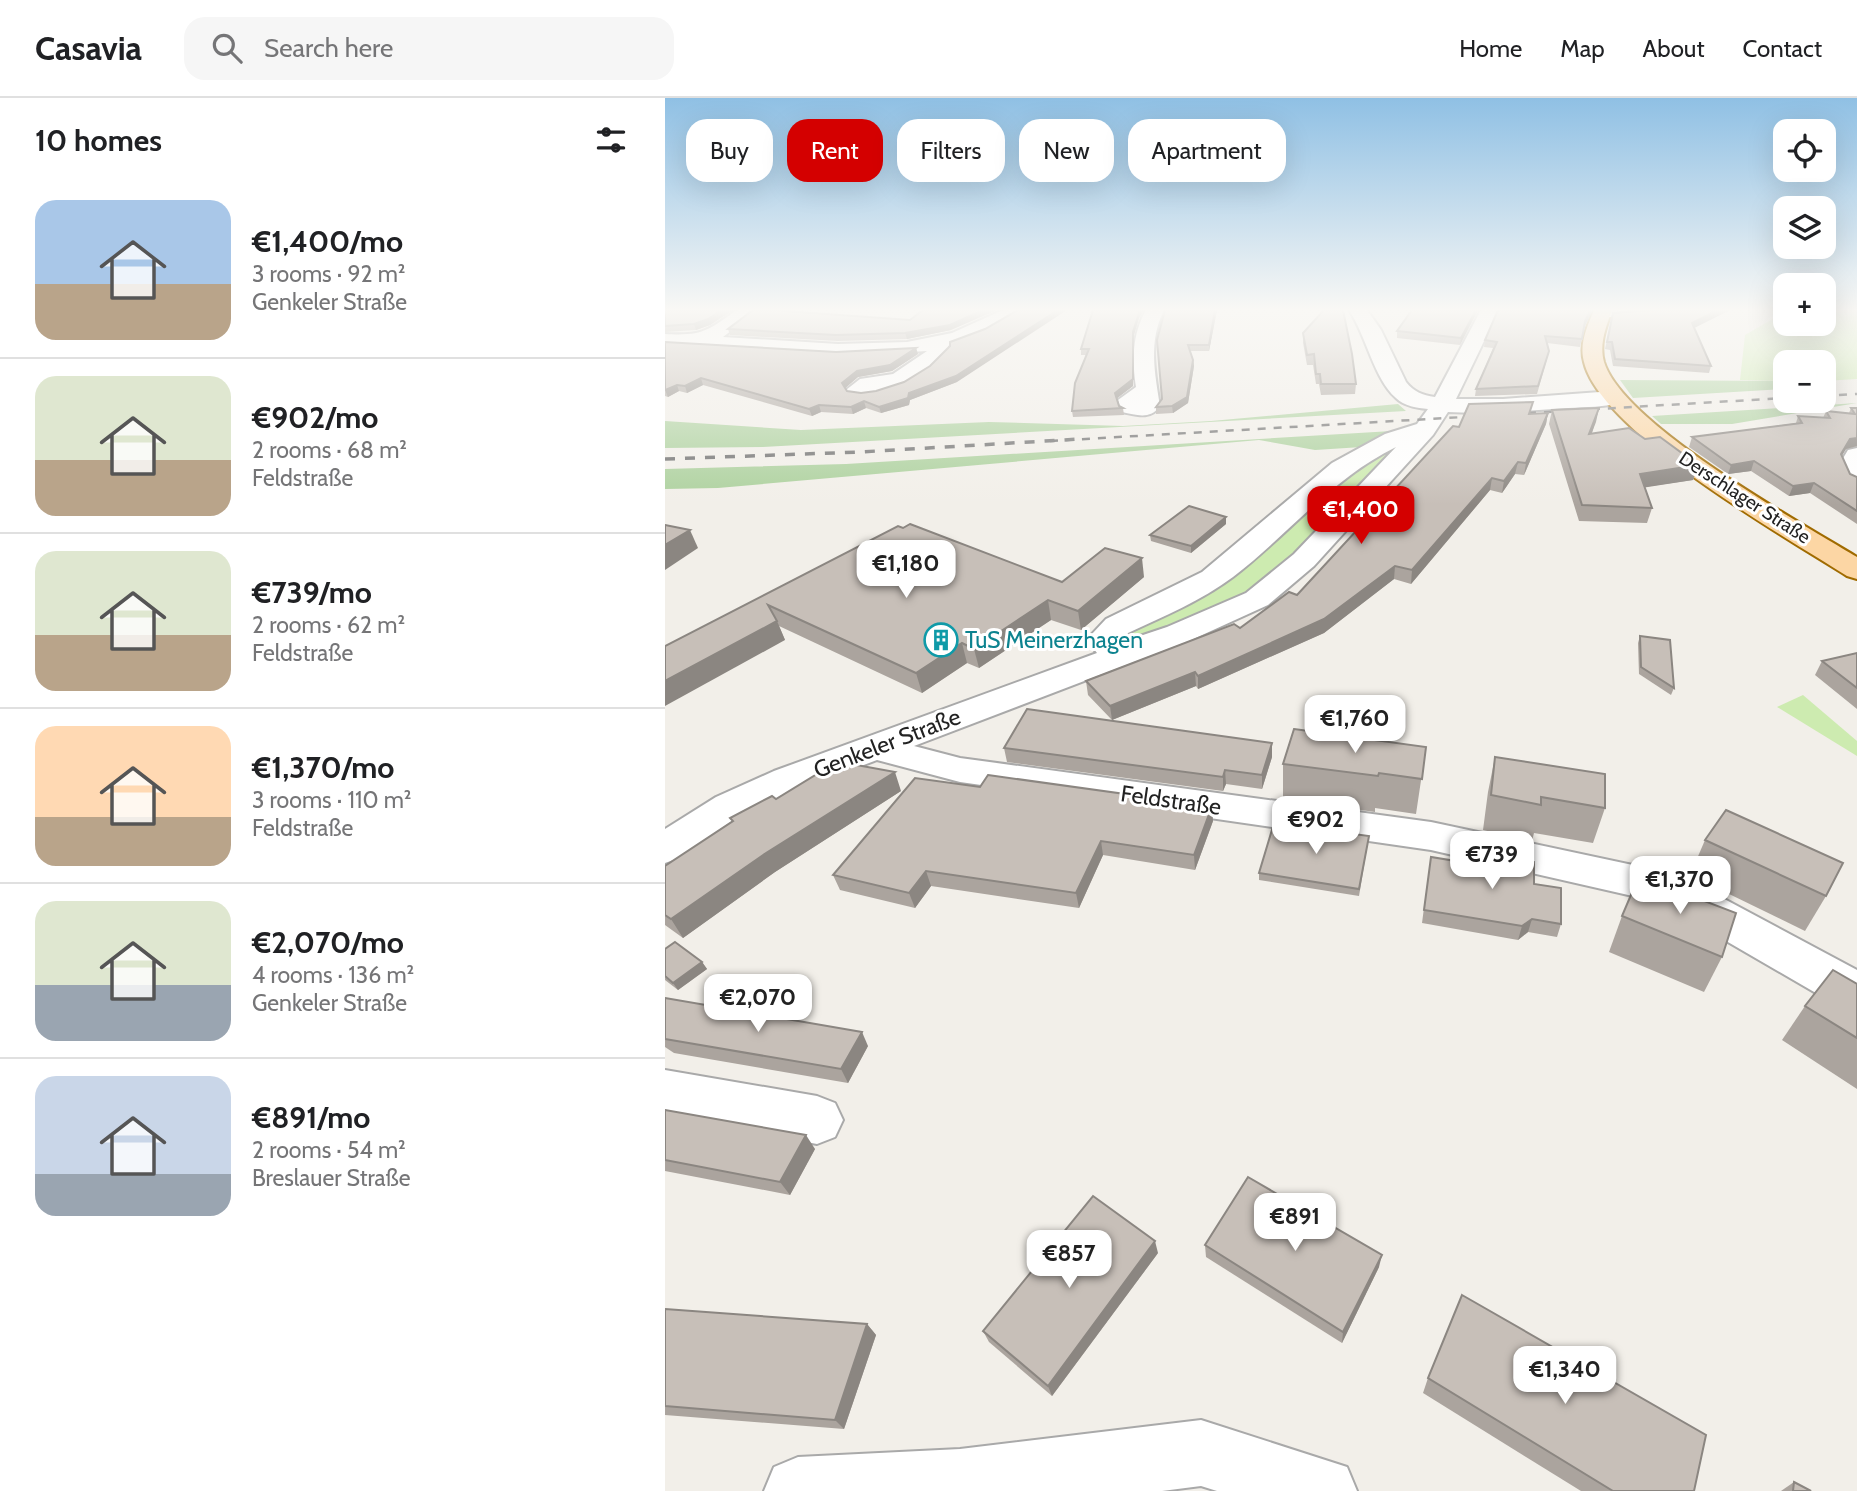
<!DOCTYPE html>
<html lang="en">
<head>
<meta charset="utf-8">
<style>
	body { margin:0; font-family:Cabin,sans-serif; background:#f6f6f6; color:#202124; height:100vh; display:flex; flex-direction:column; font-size:26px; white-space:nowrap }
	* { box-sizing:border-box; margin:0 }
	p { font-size:23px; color:#757577 }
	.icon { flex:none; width:38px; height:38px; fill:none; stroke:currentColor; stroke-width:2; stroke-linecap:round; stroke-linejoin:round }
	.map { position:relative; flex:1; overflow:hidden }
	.drawer { display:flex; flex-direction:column; background:#fff; width:665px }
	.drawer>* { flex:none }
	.top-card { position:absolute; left:21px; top:21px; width:665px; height:63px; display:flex; gap:14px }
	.tools { position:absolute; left:1108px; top:21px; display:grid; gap:14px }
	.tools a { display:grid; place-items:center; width:63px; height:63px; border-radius:14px; background:#fff; box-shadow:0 7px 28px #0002; font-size:35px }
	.price { position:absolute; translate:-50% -60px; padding:0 16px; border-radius:14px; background:#fff; color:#222; font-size:23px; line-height:46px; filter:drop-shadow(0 2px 4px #0008) }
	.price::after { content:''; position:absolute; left:50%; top:42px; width:21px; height:16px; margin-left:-10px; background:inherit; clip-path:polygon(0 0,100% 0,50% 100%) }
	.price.active { background:#d40000; color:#fff }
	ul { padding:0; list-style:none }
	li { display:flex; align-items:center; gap:21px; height:175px; padding:0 35px }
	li+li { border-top:2px solid #e0e0e0 }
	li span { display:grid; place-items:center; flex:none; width:196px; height:140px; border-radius:21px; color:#555 }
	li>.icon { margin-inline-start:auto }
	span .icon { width:84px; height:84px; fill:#fffc; stroke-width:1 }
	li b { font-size:30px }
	h2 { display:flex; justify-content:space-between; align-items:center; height:84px; padding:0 35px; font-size:30px }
	.pill { padding:0 24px; border-radius:21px; background:#fff; box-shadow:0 7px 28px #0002; font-size:24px; line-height:63px }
	.pill.active { background:#d40000; color:#fff }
	header { display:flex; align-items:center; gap:42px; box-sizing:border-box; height:98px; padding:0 35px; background:#fff; border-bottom:2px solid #e0e0e0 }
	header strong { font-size:33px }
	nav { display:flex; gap:38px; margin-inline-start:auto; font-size:24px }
	.search { width:490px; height:63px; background:#f6f6f6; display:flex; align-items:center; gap:18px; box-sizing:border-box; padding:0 24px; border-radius:21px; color:#757577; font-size:26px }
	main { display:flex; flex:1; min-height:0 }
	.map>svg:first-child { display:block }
	.grass { fill:#cdebb0 }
	.forest { fill:#add19e }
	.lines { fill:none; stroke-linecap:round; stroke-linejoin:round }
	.minor-casing { stroke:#a9a9a9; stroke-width:4 }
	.major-casing { stroke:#a06b00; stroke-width:4 }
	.minor { fill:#fff; fill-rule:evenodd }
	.major { fill:#fcd6a4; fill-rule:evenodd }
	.rail-far1 { stroke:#707070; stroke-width:2.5; stroke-dasharray:8 8; stroke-linecap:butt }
	.rail { stroke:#707070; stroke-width:3.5; stroke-dasharray:10 10; stroke-linecap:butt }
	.wall { fill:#aba49e }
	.shaded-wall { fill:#8b8681 }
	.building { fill:#c7bfb8; stroke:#8b8681; stroke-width:2 }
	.labels { text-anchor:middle; stroke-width:6; stroke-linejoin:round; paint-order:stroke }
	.far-street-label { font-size:19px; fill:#222; stroke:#fff }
	.culture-label { font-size:23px; fill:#0d838f; stroke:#fff; text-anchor:start }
	.street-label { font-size:23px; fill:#222; stroke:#fff }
</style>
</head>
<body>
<header>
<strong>Casavia</strong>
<div class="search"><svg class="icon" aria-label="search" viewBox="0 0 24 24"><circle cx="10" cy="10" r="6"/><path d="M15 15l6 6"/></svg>Search here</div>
<nav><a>Home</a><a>Map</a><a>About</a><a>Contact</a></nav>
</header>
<main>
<section class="drawer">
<h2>10 homes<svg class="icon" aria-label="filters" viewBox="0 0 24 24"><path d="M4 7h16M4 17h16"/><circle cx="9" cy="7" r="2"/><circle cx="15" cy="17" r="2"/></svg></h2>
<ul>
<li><span style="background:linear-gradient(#a9c7e8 60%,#b9a48a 0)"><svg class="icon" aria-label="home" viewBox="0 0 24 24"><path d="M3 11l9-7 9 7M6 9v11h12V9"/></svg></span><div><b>€1,400/mo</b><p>3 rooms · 92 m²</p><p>Genkeler Straße</p></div></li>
<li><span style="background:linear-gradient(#dfe7d0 60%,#b9a48a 0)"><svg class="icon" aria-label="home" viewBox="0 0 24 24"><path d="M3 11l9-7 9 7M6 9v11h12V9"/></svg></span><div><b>€902/mo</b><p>2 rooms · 68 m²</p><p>Feldstraße</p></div></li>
<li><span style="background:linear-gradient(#dfe7d0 60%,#b9a48a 0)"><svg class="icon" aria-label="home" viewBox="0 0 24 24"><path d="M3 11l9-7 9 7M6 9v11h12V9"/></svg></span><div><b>€739/mo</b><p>2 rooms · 62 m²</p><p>Feldstraße</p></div></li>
<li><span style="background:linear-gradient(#ffd9b3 65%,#b9a48a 0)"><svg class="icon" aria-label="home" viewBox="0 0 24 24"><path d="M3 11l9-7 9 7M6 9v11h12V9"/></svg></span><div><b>€1,370/mo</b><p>3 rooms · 110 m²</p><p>Feldstraße</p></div></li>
<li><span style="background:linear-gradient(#dfe7d0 60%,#9aa5b1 0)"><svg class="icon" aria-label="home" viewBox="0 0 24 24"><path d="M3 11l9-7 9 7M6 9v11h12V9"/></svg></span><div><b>€2,070/mo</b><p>4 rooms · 136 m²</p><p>Genkeler Straße</p></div></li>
<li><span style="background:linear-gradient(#c9d6e8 70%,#9aa5b1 0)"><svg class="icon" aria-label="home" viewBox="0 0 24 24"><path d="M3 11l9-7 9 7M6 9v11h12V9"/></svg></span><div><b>€891/mo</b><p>2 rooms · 54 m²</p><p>Breslauer Straße</p></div></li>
</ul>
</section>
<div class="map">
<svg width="1192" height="1393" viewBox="0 0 1192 1393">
	<rect width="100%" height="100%" fill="#f2efe9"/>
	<g class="grass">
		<polygon points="1108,212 1120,212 1120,226 1158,226 1159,212 1192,212 1192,281 1159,283 1158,264 1120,264 1120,283 1075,282 1080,237 1118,215"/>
		<polygon points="738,344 607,478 583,496 480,540 458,534 530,496 681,370"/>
		<polygon points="1138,597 1192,643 1192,658 1112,609"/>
	</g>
	<g class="forest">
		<polygon points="955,282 1120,283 1120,291 968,300"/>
		<polygon points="1192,305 1067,326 996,326 987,318"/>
		<polygon points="733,306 741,313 98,349 0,350 0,323 136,332 324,324 458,328 546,323"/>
		<polygon points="727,333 697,349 650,352 594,342 53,390 0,391 0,371 181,366"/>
	</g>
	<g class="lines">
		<defs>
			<g id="minor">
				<path d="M72,212h21l-35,27 115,7 69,-2 45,-9 51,-23h22l-40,23 -37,13 1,4c-20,28 -65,53 -100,45l-3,-5 14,-11 33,-5 34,-23 -89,5 -173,-10v-12c38,2 42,-3 72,-24z"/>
				<path d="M481,212h18c-16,32 -9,63 -4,96 -10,14 -23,9 -38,6l-4,-12 18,-13c-4,-28 -4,-52 10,-77z"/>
				<path d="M684,212h18l14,20 25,52c8,10 16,13 29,15l46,-87h18l-43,89h47l111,-8 8,2 3,5 -3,5c-18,4 -36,4 -54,5 -40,3 -80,6 -120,4l-15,23 -119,131 -46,39 -79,36 -275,105 46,12 471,64 239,51 15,5 172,92v42l-17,-5 -181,-105 -228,-52 -471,-68 -83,-22 -77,29 -56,28 -65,41 -14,5v-34l51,-32 58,-26 323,-118 -7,-9 1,-9 15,-16 96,-47 130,-109 53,-29 32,-10 11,-15c-11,-1 -24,-3 -32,-11 -22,-19 -30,-63 -47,-88zM731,349l-102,107 -48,39 -79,34 -45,15 6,-9c36,-17 73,-32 105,-56 56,-43 98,-98 163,-130z"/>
				<polygon points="930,212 986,212 983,216 957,220 932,218"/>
				<polygon points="1192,350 1192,388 1183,385 1174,367 1183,352"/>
				<polygon points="0,972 152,998 170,1005 178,1022 170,1039 152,1046 0,1018"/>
				<polygon points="536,1322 682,1369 692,1393 552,1393 536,1388 497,1393 99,1393 109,1369 133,1359 295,1351"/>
			</g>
			<path id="major" d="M929,212h18c-6,17 -13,34 -8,52 19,62 195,160 253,195v22l-10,-3c-62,-39 -247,-145 -263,-214 -5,-18 3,-35 10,-52z"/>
		</defs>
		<use href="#minor" class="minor-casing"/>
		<use href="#major" class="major-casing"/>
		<use href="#minor" class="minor"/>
		<use href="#major" class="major"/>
		<g class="rail-far1">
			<polyline points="1158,298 1192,296"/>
			<polyline points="847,316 1120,300"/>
			<polyline points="385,343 816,318"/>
		</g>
		<polyline class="rail" points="0,361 195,354 415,341"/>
	</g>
	<g class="wall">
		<polygon points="0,212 68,212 45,227 31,232 0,234"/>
		<polygon points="130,212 127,213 245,222 286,232 242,241 173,243 65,237 63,231"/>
		<polygon points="500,212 552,212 544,253 525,253 528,262 529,268 523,305 508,315 491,316 491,309 497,301"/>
		<polygon points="747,212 813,212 795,247 732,240 732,233"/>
		<polygon points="985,212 1065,212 1029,230 1046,268 1044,275 948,268 945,252 940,251 948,215"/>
		<polygon points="474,220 468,240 468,288 452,300 454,308 458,310 459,317 408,319 407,313 422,257 416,257 416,251"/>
		<polygon points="919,230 915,249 882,245 882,261 872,296 810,298 811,291 828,250 819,249 820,242"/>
		<polygon points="638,235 691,286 690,296 656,297 654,286 651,286 648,267 642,267 638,245"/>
		<polygon points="0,244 171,254 251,250 253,256 227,273 193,279 180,290 182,293 196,295 292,284 245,302 244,307 216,315 201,310 188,316 156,314 147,318 38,287 22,295 14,293 3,299 0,298"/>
		<polygon points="934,310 927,335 980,341 1033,367 1028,382 979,389 987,410 982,425 914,423 884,326 887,312"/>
		<polygon points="1186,310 1192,310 1192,348 1181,351 1176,358 1185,376 1192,379 1192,426 1145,395 1124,398 1086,373 1063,376 1024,349 1027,339 1131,325 1133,318 1158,320 1161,313 1184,315"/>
		<polygon points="866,315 883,315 881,326 859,377 850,376 837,395 825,392 746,486 729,481 659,535 533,591 531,588 447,622 423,597 421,583 575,530 632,497 794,329"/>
		<polygon points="561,426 526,455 486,443 485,437"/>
		<polygon points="233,428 397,484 479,479 416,532 386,522 314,570 302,565 257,595 114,528 120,542 0,548"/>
		<polygon points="975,538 1009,590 1006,597 974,576 973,545"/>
		<polygon points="1192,555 1192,611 1150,577 1157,563"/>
		<polygon points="761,649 751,716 710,710 710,714 618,701 618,666"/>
		<polygon points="339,650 607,659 597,691 561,686 558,693 342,664"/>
		<polygon points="830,659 940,710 928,745 869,735 867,743 818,732 823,694"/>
		<polygon points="236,693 110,774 18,840 0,827 0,768 67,723 65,720 111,701"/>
		<polygon points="548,723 530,772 438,757 414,810 266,788 250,810 175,792 168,777"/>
		<polygon points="704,738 694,798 594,782 594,775"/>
		<polygon points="1040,742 1161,798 1140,833 1025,777"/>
		<polygon points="816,752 869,786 896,826 892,839 863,834 853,842 757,825 764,772 813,766"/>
		<polygon points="957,818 1057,859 1039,894 944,854"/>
		<polygon points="0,851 37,864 42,871 13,892 0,882"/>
		<polygon points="1192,886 1192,991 1117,942 1140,908"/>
		<polygon points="0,900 203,948 183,985 9,955 0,949"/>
		<polygon points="0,1012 150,1051 125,1097 0,1073"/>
		<polygon points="540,1147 714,1169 677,1245 541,1159"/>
		<polygon points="493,1155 387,1298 324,1244 318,1233"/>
		<polygon points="0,1211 202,1226 211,1237 179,1331 0,1317"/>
		<polygon points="763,1280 1029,1393 916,1393 758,1295"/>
		<polygon points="1129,1384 1146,1393 1116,1393"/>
	</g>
	<g class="shaded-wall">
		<polygon points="57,212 68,212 45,227 31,232 29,226"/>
		<polygon points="318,212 332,212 286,232 242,241 240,235"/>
		<polygon points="393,212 402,212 292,284 245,302 244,307 216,315 214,309 244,295"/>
		<polygon points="475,212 479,212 474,220 468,240 468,288 451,301 450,295 468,234"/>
		<polygon points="550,212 552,212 544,253 544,247"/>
		<polygon points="811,212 813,212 795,247 796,240"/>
		<polygon points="926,212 928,212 919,230 920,223"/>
		<polygon points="1053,212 1065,212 1025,232 1027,225"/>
		<polygon points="251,250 253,256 227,273 193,279 178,292 177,285 192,273"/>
		<polygon points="528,262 529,268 523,305 508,315 507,308"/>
		<polygon points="36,280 38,287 22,295 20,288"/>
		<polygon points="12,287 14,293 3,299 0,292"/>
		<polygon points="199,303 201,310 188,316 186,309"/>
		<polygon points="154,307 156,314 147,318 144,311"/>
		<polygon points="934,310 931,324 921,350 924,336"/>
		<polygon points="883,315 881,326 859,377 861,365"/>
		<polygon points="1192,340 1192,348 1181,351 1172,366 1176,356 1185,341"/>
		<polygon points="1089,363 1086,373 1063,376 1066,367"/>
		<polygon points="853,364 850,376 837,395 839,383"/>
		<polygon points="1033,367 1028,382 970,391 975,376"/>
		<polygon points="827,380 825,392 746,486 747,472"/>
		<polygon points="1149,385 1145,395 1124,398 1128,388"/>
		<polygon points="561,419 561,426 526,455 526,448"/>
		<polygon points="25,432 33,450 0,472 0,447"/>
		<polygon points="477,460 479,479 416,532 413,513"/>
		<polygon points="730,468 729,481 659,535 533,591 533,578"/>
		<polygon points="383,502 386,522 314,570 309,551"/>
		<polygon points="112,523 120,542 0,608 0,583"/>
		<polygon points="297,545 302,565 257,595 251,575"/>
		<polygon points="530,574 531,588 447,622 445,608"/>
		<polygon points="607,645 607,659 597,691 597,677"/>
		<polygon points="560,672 561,686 558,693 558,679"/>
		<polygon points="230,674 236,693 110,774 18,840 6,821 101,755"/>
		<polygon points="547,708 548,723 530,772 529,757"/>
		<polygon points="436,743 438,757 414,810 411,795"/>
		<polygon points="261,773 266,788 250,810 244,795"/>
		<polygon points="867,821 863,834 853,842 857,828"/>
		<polygon points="37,864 42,871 13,892 8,885"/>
		<polygon points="197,934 203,948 183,985 176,971"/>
		<polygon points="141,1037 150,1051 125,1097 115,1084"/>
		<polygon points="490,1143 493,1155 387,1298 383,1288"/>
		<polygon points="717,1157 714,1169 677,1245 678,1234"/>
		<polygon points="202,1226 211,1237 179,1331 170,1322"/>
	</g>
	<g class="building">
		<polygon points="0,212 57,212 43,221 29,226 0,228"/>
		<polygon points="88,212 120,212 119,213 245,222 258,212 318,212 285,227 240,235 171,237 63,231"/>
		<polygon points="353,212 393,212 291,278 244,295 243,300 214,309 199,303 186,309 154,307 144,311 36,280 20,288 12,287 0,292 0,244 171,254 251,250 225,267 192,273 177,285 182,293 196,295 211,293 239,284 265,268 285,248 285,244 320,231"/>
		<polygon points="428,212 475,212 468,234 468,281 450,295 454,308 458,310 407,313 410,285 424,251 416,251"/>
		<polygon points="500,212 550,212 544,247 523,247 528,262 522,299 507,308 491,309 497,301 492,242"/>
		<polygon points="659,212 678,212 687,256 691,286 656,286 655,276 651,276 649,256 642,257 638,235"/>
		<polygon points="747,212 811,212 796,240 732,233"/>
		<polygon points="833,212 926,212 920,223 917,241 880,238 884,253 873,288 811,291 832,244 820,242"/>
		<polygon points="985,212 1053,212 1027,225 1046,268 950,261 947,244 942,244 948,215"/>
		<polygon points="868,304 864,316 883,315 861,365 853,364 839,383 827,380 747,472 730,468 659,521 533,578 530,574 445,608 421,583 569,526 575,530 624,494 632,497 788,328 794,329 804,306"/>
		<polygon points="934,310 924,336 964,330 980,341 995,339 1033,367 975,376 987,410 917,407 887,312"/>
		<polygon points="1186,310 1192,310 1192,340 1185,341 1176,356 1185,376 1192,379 1192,413 1149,385 1128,388 1089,363 1066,367 1027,339 1137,325 1133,318 1165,320 1161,313 1190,316"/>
		<polygon points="524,408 561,419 526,448 485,437"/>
		<polygon points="245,426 397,484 440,450 477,460 413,513 383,502 309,551 297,545 251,575 103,507 112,523 0,583 0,548 233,428 238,430"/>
		<polygon points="0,427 25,432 0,447"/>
		<polygon points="975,538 1005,542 1009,590 976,569"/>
		<polygon points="1192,555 1192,590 1157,563"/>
		<polygon points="362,611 607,645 597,677 560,672 558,679 339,650"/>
		<polygon points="629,631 761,649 757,681 714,675 713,678 618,666"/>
		<polygon points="830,659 940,676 940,710 876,699 876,707 826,697"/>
		<polygon points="186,666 230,674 101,755 6,821 0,817 0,768 68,723 65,720 107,698 111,701 157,673"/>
		<polygon points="323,677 547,708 529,757 436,743 411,795 261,773 244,795 168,777 250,680 315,689"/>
		<polygon points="1061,712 1178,765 1161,798 1040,742"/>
		<polygon points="609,725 704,738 694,791 594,775"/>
		<polygon points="816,752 869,764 869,786 896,790 896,826 867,821 857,828 759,812 766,759 815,767"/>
		<polygon points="974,778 1071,815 1057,859 957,818"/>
		<polygon points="10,844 37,864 8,885 0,878 0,851"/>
		<polygon points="1168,872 1192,886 1192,940 1140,908"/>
		<polygon points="0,900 197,934 176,971 0,941"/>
		<polygon points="0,1012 141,1037 115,1084 0,1062"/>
		<polygon points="583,1079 717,1157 678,1234 540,1147"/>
		<polygon points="428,1098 490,1143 383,1288 318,1233"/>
		<polygon points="797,1197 1041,1337 1029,1393 948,1393 763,1280"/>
		<polygon points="0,1211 202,1226 170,1322 0,1308"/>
		<polygon points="1129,1384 1146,1393 1128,1393"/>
	</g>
	<linearGradient id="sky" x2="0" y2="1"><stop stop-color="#8fc0e4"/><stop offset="0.52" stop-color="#f9f8f5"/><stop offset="1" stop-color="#f9f8f5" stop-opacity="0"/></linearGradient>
	<rect width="1192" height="407" fill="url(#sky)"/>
	<defs>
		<symbol id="building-ring" viewBox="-11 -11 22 22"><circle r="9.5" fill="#fff" stroke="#0f9aa8" stroke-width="1.5"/><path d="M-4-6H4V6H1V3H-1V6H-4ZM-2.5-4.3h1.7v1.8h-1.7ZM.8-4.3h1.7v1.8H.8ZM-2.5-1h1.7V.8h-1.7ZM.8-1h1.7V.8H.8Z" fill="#0f9aa8"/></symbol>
	</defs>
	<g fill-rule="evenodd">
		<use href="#building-ring" x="257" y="523" width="38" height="38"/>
	</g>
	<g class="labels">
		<g class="far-street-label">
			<text transform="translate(1080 399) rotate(33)" y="7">Derschlager Straße</text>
		</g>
		<g class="culture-label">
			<text x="300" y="550">TuS Meinerzhagen</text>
		</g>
		<g class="street-label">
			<text transform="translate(222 645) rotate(-21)" y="8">Genkeler Straße</text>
			<text transform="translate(506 702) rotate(8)" y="8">Feldstraße</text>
		</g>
	</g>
</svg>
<div class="tools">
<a><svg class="icon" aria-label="locate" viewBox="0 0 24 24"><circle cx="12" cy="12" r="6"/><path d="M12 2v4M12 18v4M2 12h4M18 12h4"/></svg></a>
<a><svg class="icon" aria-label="layers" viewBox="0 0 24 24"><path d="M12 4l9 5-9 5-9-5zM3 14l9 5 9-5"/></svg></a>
<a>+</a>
<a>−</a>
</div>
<b class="price active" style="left:696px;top:448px">€1,400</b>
<b class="price" style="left:241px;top:502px">€1,180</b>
<b class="price" style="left:690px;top:657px">€1,760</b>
<b class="price" style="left:651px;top:758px">€902</b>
<b class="price" style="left:827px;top:793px">€739</b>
<b class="price" style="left:1015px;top:818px">€1,370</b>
<b class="price" style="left:93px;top:936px">€2,070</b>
<b class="price" style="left:630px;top:1155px">€891</b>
<b class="price" style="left:404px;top:1192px">€857</b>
<b class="price" style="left:900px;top:1308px">€1,340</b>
<div class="top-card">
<a class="pill">Buy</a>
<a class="pill active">Rent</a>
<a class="pill">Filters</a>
<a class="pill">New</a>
<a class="pill">Apartment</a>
</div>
</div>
</main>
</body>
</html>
